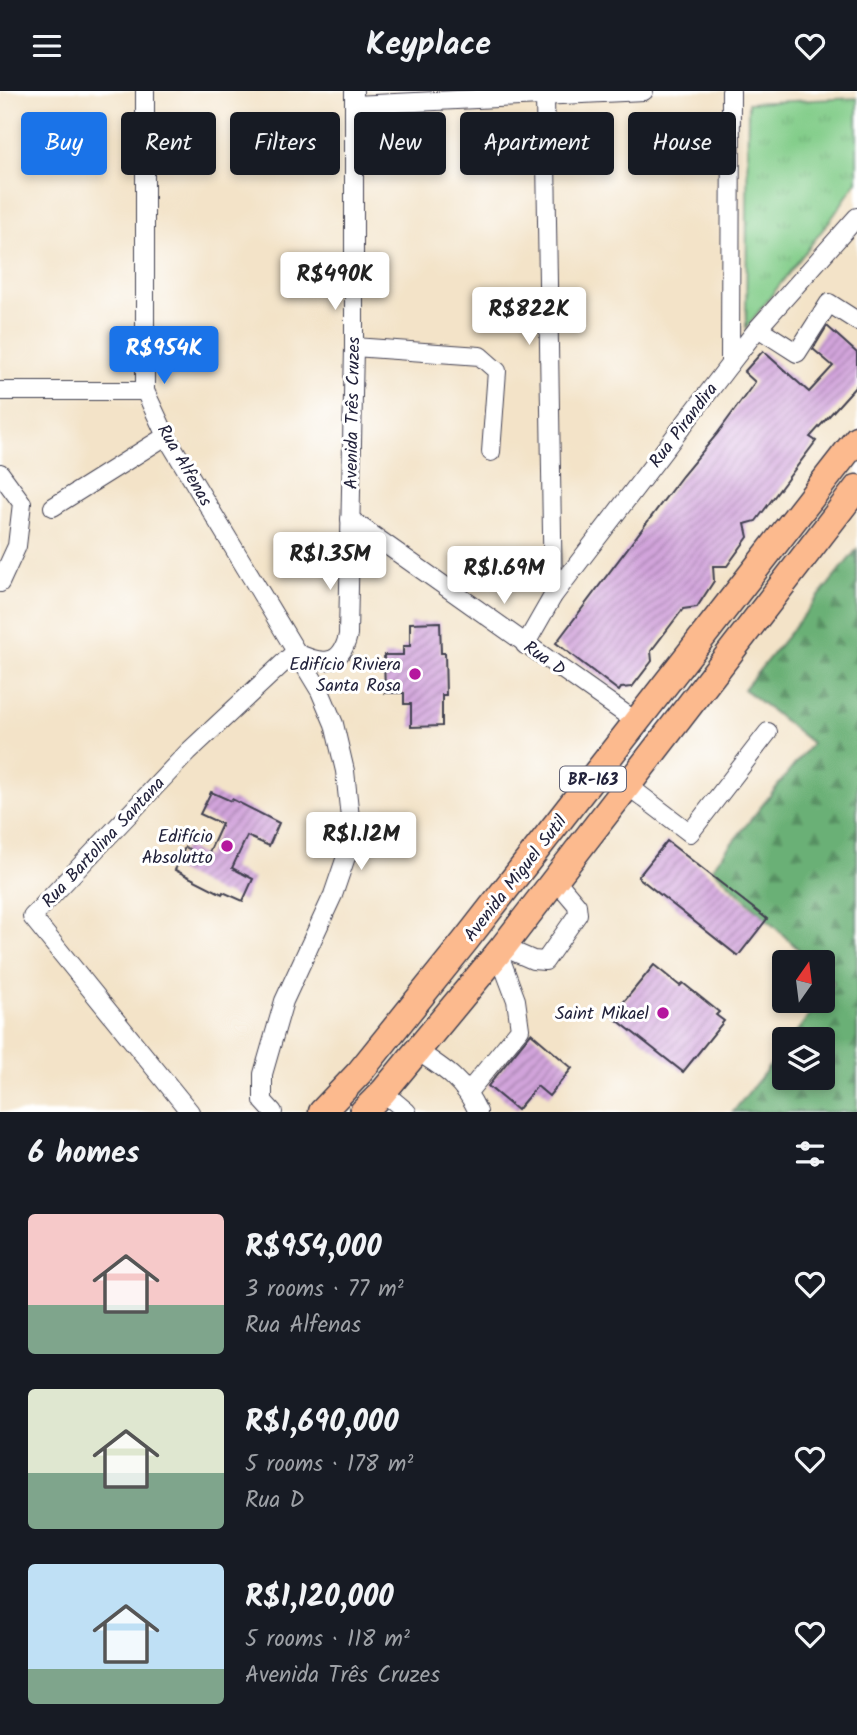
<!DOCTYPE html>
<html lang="en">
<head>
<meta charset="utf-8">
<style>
	body { margin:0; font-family:Kalam,sans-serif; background:#20242c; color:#f1f3f6; height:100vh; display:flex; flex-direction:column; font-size:26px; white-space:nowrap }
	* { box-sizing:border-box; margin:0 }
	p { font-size:23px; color:#9ea1a6 }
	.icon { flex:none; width:38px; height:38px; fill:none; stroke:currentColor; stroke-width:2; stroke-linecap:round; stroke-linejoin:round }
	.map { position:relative; height:1021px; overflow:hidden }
	.details { display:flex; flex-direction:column; background:#171b24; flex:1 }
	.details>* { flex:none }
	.banner { position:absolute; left:21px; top:21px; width:816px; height:63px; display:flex; gap:14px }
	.needle { width:46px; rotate:14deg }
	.tools { position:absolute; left:772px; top:859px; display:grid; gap:14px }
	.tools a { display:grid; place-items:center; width:63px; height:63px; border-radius:7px; background:#171b24; box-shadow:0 4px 10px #0003; font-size:35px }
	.price { position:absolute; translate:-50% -60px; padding:0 16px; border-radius:7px; background:#fff; color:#222; font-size:23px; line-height:46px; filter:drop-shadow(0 2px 4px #0008) }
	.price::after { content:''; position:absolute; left:50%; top:42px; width:21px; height:16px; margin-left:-10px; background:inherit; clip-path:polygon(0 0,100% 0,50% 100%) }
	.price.on { background:#1a73e8; color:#fff }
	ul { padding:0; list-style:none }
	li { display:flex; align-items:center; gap:21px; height:175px; padding:0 28px }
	li span { display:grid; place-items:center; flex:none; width:196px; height:140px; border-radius:7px; color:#555 }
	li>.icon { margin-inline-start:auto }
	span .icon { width:84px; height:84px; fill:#fffc; stroke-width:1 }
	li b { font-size:30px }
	h2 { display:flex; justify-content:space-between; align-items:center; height:84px; padding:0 28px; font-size:30px }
	.tag { padding:0 24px; border-radius:7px; background:#171b24; box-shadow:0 4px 10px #0003; font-size:24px; line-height:63px }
	.tag.on { background:#1a73e8; color:#fff }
	header { display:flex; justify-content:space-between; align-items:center; height:91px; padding:0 28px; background:#171b24; font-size:32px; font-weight:600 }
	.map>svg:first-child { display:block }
	.grass { fill:url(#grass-tufts); stroke:#527862; stroke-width:2 }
	.forest { fill:url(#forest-firs); stroke:#466958; stroke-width:2 }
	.building { fill:url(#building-hatch) }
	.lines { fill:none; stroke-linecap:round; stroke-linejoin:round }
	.minor-casing { stroke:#413f50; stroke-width:20 }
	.highway-casing { stroke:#413f50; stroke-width:29 }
	.minor { stroke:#fff; stroke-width:18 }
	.highway { stroke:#fcba8e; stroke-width:26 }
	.poi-dot { fill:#b5179e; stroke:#fff; stroke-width:2.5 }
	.labels { text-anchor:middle; stroke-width:6; stroke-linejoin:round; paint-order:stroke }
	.shield { fill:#fff; stroke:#646476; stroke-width:2 }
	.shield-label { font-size:16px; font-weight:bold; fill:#22223b }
	.street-label { font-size:18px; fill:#22223b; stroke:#fff }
	.poi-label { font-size:18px; fill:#22223b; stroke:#fff; text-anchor:end }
</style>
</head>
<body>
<header><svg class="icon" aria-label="menu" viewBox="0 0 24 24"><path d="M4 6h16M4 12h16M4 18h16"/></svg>Keyplace<svg class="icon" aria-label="heart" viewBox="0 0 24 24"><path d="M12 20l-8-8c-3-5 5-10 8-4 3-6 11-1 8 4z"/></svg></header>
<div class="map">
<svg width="857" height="1021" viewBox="0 0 857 1021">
	<defs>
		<pattern id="grass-tufts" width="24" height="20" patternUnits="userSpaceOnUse" patternTransform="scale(1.75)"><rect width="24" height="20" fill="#83cd8a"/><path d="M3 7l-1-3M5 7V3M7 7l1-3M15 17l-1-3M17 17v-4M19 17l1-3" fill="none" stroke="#71b078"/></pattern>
		<pattern id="forest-firs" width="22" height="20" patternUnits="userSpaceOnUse" patternTransform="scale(1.75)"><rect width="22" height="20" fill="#6ab076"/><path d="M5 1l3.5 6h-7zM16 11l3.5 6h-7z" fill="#578f62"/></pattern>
		<pattern id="building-hatch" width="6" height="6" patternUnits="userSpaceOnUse" patternTransform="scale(1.75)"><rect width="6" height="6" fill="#d2a4db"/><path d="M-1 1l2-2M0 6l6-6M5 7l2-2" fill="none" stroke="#aa85b3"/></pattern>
	</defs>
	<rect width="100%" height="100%" fill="#fff"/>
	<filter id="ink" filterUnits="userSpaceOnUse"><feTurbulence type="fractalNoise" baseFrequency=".0143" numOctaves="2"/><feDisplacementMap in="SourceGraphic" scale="14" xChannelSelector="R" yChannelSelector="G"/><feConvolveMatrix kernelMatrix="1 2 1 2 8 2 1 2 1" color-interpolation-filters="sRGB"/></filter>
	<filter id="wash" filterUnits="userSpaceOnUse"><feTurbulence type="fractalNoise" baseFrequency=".00686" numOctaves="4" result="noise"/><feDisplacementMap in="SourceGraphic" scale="28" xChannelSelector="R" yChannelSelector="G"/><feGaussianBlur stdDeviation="1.57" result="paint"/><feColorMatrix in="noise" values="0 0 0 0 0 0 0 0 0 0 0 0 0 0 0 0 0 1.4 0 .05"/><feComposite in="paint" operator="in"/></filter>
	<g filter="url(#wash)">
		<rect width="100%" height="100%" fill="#f3e3c8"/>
		<polygon class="grass" points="857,7 857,90 834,124 746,237 748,12"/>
		<polygon class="forest" points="857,458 857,1021 733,1021 784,957 784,987 822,987 822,948 791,948 820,910 822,910 834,891 823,881 822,872 812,871 712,777 812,652 744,598"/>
		<g id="blocks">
			<g class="building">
				<polygon points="827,235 857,262 857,294 810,346 816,350 756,430 745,433 748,446 727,475 713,475 714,490 697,516 683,518 651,560 652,570 632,596 621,597 619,600 556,552 682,385 717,343 755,291 744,281 763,260 809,301 833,275 813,258"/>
				<polygon points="456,465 537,465 537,491 458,490"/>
				<polygon points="440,531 441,562 445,562 446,604 442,604 442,635 411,636 411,613 404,613 404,602 385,602 384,564 403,564 403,555 410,555 410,532"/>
				<polygon points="211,701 231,710 232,708 279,732 269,755 247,745 232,777 253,788 243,810 223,801 222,803 175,779 185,756 207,766 222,733 200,723"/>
				<polygon points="667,750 767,828 738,865 638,786"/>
				<polygon points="654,874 680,895 683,892 719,921 716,924 724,930 683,981 612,925"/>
				<polygon points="531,942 572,977 549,1005 537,995 517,1019 488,995"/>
			</g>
		</g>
	</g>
	<g filter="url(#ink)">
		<use href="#blocks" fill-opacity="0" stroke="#413f50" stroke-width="2"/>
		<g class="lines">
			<defs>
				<g id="minor">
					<polyline points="145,0 145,300 166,345 320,600 334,633 345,680 350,727 348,760 333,804 284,910 263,983 263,1010 273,1021"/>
					<polyline points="545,5 553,505"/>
					<polyline points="354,14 644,0"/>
					<polyline points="758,237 797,262 829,212 857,230"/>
					<polyline points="354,256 480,265 497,280 491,361"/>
					<polyline points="730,273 731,0"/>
					<polyline points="0,300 145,300"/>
					<polyline points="0,382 22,412 17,455 0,492"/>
					<polyline points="53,416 166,345"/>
					<polyline points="350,428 638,632"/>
					<polyline points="525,554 553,505 730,273 758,237 857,126"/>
					<path d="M295,561c25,12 46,16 53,-17l6,-288v-256"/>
					<polyline points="627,694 690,742 768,641"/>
					<polyline points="503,856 533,869 545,870 578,823 577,814 555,788"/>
					<path d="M417,960c28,18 47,30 61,61"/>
					<polyline points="383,1001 407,1021"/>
					<polyline points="468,1001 520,938 516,909 498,861"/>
					<polyline points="190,1021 32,826 188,661 295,561"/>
				</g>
				<g id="highway">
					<polyline points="322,1021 359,982 466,849 857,348"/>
					<polyline points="363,1021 383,1001 503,856 857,397"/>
				</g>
			</defs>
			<use href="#minor" class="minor-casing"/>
			<use href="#highway" class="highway-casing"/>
			<use href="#minor" class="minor"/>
			<use href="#highway" class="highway"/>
		</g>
	</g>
	<g class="poi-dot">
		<circle cx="415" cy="583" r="7"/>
		<circle cx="227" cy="755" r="7"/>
		<circle cx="663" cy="922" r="7"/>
	</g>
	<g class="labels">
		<rect class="shield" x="560" y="675.5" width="66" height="25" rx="5"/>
		<g class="shield-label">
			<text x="593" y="694">BR-163</text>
		</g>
		<g class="street-label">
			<text transform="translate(352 322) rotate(-89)" y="6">Avenida Três Cruzes</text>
			<text transform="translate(683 334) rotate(-53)" y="6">Rua Pirandira</text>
			<text transform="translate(185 374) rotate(60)" y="6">Rua Alfenas</text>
			<text transform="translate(545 567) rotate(35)" y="6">Rua D</text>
			<text transform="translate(103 751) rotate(-47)" y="6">Rua Bartolina Santana</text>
			<text transform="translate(515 787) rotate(-52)" y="6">Avenida Miguel Sutil</text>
		</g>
		<g class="poi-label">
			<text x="401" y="579">Edifício Riviera<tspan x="401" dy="21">Santa Rosa</tspan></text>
			<text x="213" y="751">Edifício<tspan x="213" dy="21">Absolutto</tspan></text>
			<text x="649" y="928">Saint Mikael</text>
		</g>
	</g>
</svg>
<div class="tools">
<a><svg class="needle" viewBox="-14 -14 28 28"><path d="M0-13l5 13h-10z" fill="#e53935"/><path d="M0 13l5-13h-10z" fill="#9ea1a6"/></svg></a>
<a><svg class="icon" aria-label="layers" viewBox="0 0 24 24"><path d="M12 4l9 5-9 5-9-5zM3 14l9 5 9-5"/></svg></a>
</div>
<b class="price" style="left:335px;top:221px">R$490K</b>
<b class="price" style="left:529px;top:256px">R$822K</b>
<b class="price on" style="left:164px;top:295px">R$954K</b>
<b class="price" style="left:330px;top:501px">R$1.35M</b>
<b class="price" style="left:504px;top:515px">R$1.69M</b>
<b class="price" style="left:361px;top:781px">R$1.12M</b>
<div class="banner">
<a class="tag on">Buy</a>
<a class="tag">Rent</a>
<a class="tag">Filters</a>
<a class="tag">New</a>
<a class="tag">Apartment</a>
<a class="tag">House</a>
</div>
</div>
<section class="details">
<h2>6 homes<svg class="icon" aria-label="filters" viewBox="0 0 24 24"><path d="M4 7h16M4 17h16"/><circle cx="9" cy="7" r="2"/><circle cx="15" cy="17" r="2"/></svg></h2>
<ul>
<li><span style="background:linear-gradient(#f6c9c9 65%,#7fa58c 0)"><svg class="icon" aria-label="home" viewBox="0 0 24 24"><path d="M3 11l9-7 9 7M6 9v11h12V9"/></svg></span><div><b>R$954,000</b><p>3 rooms · 77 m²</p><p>Rua Alfenas</p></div><svg class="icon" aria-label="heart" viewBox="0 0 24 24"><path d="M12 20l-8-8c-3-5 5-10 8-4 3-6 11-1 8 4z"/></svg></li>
<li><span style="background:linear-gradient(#dfe7d0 60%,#7fa58c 0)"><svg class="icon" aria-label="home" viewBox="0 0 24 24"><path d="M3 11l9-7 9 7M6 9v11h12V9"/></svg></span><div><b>R$1,690,000</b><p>5 rooms · 178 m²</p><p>Rua D</p></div><svg class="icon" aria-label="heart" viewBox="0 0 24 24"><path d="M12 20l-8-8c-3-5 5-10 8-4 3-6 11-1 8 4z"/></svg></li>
<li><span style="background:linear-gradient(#bfe0f5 75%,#7fa58c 0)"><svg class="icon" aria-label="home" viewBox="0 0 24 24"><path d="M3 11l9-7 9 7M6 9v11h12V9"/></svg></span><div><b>R$1,120,000</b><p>5 rooms · 118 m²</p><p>Avenida Três Cruzes</p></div><svg class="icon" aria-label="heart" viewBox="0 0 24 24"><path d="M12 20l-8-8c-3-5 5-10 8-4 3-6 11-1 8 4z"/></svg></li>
</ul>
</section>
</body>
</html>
